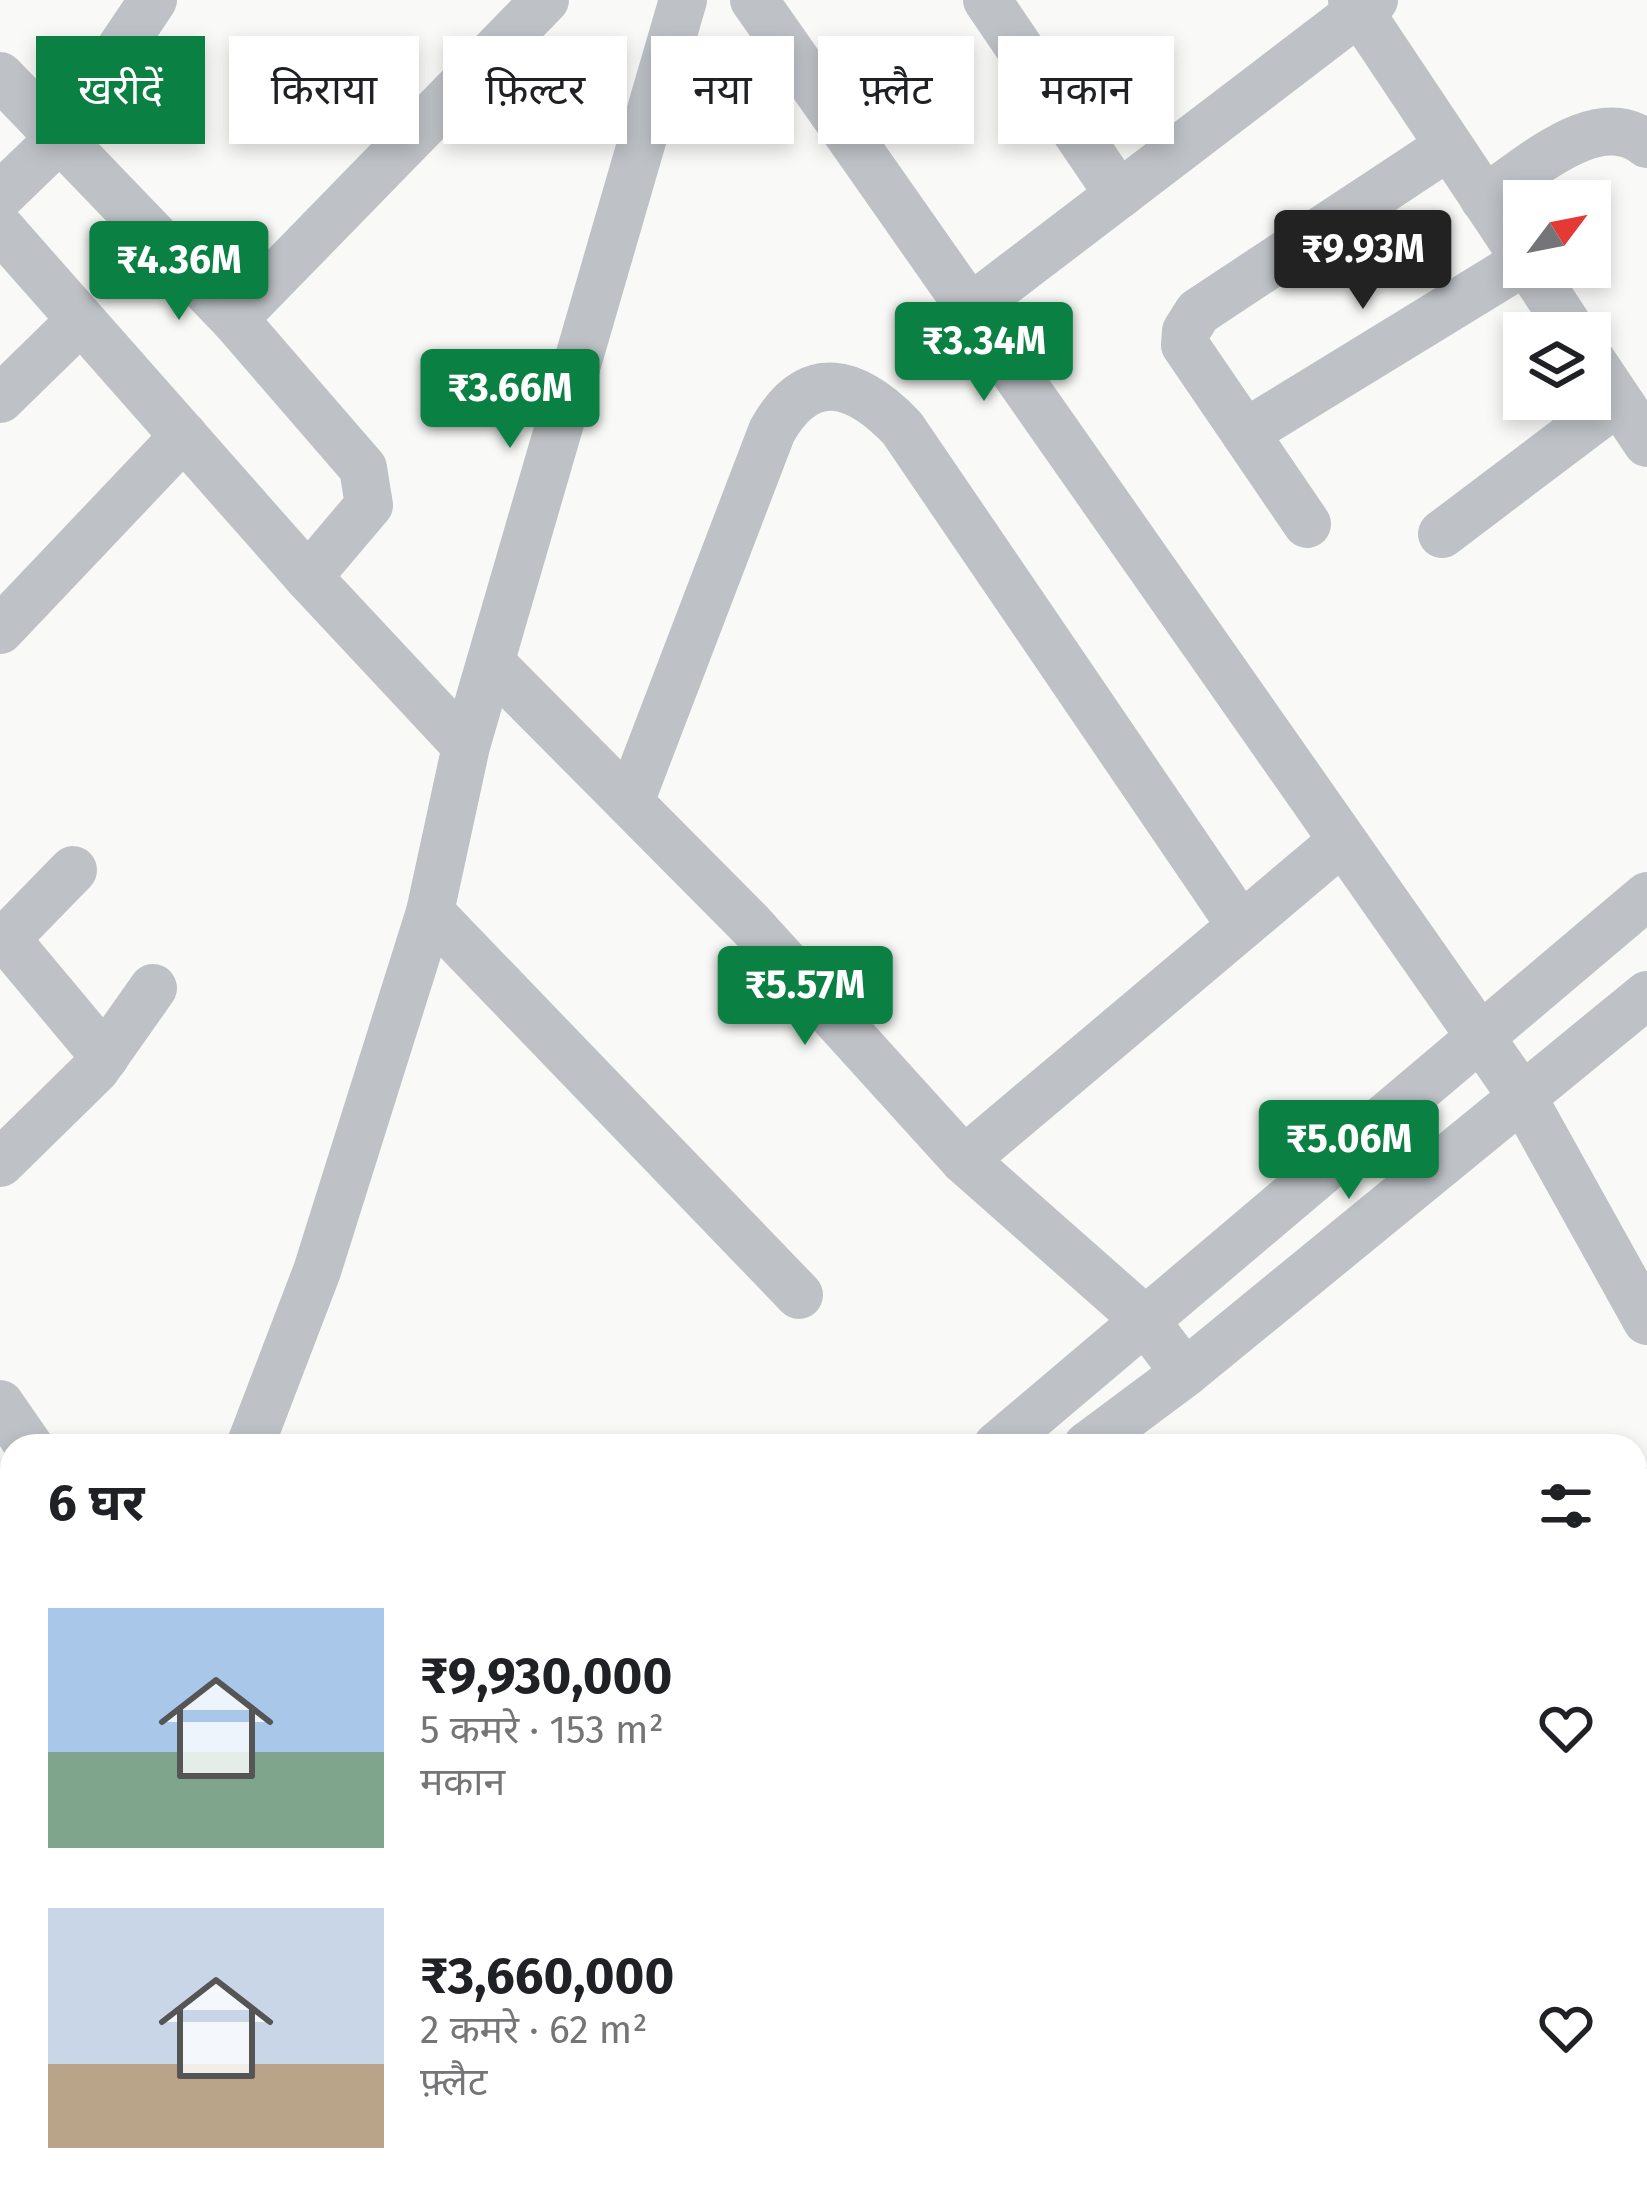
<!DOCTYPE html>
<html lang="hi">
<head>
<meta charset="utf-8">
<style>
	body { margin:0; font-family:"Fira Sans","Noto Sans Devanagari",sans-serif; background:#f6f6f6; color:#202124; height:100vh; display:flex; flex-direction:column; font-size:45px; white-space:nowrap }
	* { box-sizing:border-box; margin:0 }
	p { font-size:39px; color:#757577 }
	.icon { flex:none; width:66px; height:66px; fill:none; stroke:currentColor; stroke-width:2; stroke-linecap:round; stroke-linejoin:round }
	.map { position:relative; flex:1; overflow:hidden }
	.panel { position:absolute; left:0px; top:1434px; width:1647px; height:771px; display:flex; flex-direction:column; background:#fff; border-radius:36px 36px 0 0; box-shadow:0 6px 18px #0003 }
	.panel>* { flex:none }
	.banner { position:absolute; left:36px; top:36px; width:1575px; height:108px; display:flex; gap:24px }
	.needle { width:78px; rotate:58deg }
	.fabs { position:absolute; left:1503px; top:180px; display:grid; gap:24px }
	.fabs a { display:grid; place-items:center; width:108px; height:108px; border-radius:0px; background:#fff; box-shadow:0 6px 18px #0003; font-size:60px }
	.price { position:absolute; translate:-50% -102px; padding:0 27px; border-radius:12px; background:#0b8043; color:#fff; font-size:39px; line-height:78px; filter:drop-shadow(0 3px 6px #0008) }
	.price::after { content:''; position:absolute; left:50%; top:72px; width:36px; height:27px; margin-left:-18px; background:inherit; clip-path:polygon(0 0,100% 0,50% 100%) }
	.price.current { background:#222; color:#fff }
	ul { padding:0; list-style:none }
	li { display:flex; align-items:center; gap:36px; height:300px; padding:0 48px }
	li span { display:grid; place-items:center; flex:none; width:336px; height:240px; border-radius:0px; color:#555 }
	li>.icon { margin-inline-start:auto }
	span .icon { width:144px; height:144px; fill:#fffc; stroke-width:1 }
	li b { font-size:51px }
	h2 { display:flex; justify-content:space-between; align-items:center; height:144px; padding:0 48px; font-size:51px }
	.pill { padding:0 42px; border-radius:0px; background:#fff; box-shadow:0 6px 18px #0003; font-size:42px; line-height:108px }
	.pill.current { background:#0b8043; color:#fff }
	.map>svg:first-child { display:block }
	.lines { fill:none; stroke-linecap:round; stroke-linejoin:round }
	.minor { stroke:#bec2c6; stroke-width:48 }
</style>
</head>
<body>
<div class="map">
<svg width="1647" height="2203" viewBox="0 0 1647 2203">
	<rect width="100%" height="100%" fill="#f9f9f7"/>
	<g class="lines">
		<g class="minor">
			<polyline points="754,0 1523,1098 1647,1321"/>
			<polyline points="987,0 1119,195"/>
			<polyline points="1352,0 1524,258"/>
			<polyline points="0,76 234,319 363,468 369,505 308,577"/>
			<polyline points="0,196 60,138 153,0"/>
			<path d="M1484,199c46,-29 112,-95 163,-55"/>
			<polyline points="0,228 308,577 466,746"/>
			<polyline points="1530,267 1573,333"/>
			<polyline points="969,309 1374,0"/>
			<polyline points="234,319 545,0"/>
			<polyline points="1590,358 1647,443"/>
			<polyline points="0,399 81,320"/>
			<polyline points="1245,433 1524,262"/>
			<polyline points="1307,524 1185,345 1186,331 1198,312 1449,146"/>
			<polyline points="1442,534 1618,401"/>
			<polyline points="0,630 184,436"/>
			<polyline points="491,663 751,925 964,1160 1144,1319 1185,1373"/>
			<path d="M630,802l142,-371c37,-66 84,-51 130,-3l339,498"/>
			<polyline points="430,912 799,1295"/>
			<polyline points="7,940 105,1057"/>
			<polyline points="0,945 73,870"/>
			<polyline points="964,1160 1340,843"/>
			<polyline points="0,1163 96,1069 153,988"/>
			<polyline points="0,1404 29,1446"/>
			<polyline points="250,1446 317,1271 430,912 466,746 683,0"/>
			<polyline points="997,1446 1647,896"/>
			<polyline points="1087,1446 1185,1373 1647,995"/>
			<polyline points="1635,1498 1647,1491"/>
			<polyline points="0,1746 12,1756"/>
			<polyline points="1635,1892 1647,1885"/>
			<polyline points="834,2193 840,2203"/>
			<polyline points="1186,2193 1190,2203"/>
			<polyline points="1479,2193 1488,2203"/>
			<polyline points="102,2203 114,2193"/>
			<polyline points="200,2203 212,2193"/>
			<polyline points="1028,2203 1049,2193"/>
		</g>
	</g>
</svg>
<div class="fabs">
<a><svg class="needle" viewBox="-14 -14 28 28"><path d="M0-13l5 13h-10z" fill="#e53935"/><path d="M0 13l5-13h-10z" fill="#757577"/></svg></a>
<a><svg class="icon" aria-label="layers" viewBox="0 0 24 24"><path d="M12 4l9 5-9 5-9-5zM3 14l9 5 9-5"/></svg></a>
</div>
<b class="price current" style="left:1363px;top:312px">₹9.93M</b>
<b class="price" style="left:179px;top:323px">₹4.36M</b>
<b class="price" style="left:984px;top:404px">₹3.34M</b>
<b class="price" style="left:510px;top:451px">₹3.66M</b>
<b class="price" style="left:805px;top:1048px">₹5.57M</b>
<b class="price" style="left:1349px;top:1202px">₹5.06M</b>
<div class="banner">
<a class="pill current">खरीदें</a>
<a class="pill">किराया</a>
<a class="pill">फ़िल्टर</a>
<a class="pill">नया</a>
<a class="pill">फ़्लैट</a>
<a class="pill">मकान</a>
</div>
<section class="panel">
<h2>6 घर<svg class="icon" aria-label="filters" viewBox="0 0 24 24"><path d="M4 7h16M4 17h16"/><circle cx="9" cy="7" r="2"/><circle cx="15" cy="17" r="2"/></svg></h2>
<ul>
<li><span style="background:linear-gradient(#a9c7e8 60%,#7fa58c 0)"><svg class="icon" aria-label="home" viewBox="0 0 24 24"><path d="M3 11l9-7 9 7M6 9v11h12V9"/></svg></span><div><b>₹9,930,000</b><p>5 कमरे · 153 m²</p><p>मकान</p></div><svg class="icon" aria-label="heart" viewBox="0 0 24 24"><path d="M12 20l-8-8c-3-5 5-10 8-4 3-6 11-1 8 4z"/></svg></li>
<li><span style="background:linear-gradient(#c9d6e8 65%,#b9a48a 0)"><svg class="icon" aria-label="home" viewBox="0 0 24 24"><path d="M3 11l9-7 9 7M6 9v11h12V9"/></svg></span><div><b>₹3,660,000</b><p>2 कमरे · 62 m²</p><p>फ़्लैट</p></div><svg class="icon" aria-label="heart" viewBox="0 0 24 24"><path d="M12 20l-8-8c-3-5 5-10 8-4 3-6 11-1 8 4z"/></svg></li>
</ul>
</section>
</div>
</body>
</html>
